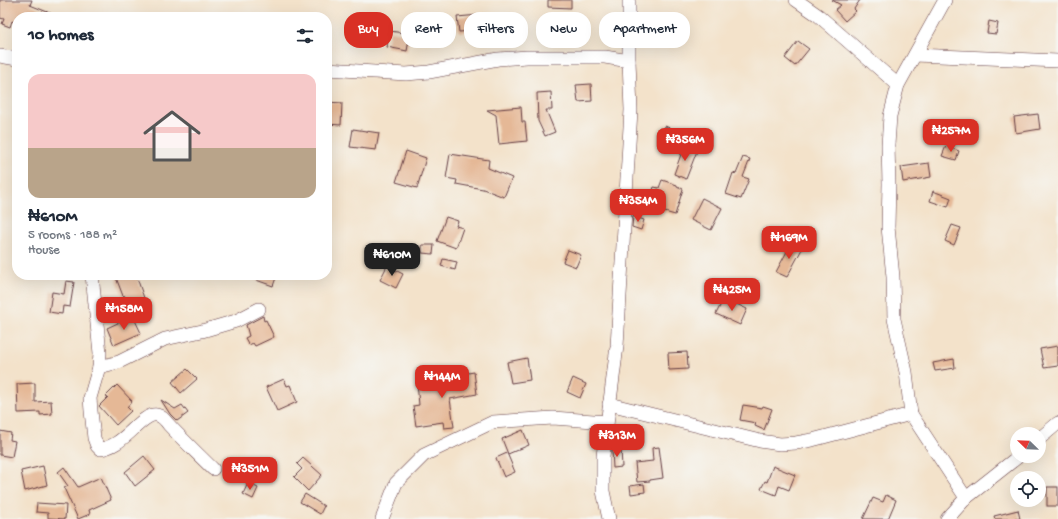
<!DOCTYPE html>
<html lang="en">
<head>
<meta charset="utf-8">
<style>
	body { margin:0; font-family:"Gochi Hand",sans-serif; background:#f2f2f3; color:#1f2937; height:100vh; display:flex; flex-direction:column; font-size:15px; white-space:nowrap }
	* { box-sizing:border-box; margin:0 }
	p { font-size:13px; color:#747a83 }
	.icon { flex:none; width:22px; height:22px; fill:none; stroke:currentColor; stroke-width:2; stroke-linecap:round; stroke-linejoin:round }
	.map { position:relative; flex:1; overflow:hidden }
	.details { position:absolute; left:12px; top:12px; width:320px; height:268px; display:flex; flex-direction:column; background:#fff; border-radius:16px; box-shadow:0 4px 16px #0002 }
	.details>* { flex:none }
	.top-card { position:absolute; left:344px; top:12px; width:380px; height:36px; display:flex; gap:8px }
	.needle { width:26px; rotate:293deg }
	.fabs { position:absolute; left:1010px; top:427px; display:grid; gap:8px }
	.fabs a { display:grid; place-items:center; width:36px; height:36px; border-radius:50%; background:#fff; box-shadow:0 4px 16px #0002; font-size:20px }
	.price { position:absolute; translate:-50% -34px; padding:0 9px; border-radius:8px; background:#d93025; color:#fff; font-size:13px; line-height:26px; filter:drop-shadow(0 1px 2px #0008) }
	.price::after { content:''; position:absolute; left:50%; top:24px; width:12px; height:9px; margin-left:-6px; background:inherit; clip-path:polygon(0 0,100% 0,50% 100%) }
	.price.selected { background:#222; color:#fff }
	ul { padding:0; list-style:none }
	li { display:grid; align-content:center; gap:8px; height:212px; padding:0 16px }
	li+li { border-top:1px solid #e0e1e3 }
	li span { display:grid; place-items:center; height:124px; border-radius:12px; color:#555 }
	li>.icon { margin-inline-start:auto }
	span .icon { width:72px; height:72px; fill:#fffc; stroke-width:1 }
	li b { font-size:17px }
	h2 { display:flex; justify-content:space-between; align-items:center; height:48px; padding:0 16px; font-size:17px }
	.pill { padding:0 14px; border-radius:16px; background:#fff; box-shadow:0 4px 16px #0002; font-size:14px; line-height:36px }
	.pill.selected { background:#d93025; color:#fff }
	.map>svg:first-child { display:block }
	.building { fill:#e5b896 }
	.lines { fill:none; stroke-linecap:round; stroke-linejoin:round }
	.minor-casing { stroke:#633c43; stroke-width:14 }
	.minor { stroke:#fff; stroke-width:13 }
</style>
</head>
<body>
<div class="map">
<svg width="1058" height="519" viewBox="0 0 1058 519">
	<rect width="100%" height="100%" fill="#f6f6f2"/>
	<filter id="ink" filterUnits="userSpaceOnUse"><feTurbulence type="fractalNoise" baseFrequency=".025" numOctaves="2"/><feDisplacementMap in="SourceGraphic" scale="8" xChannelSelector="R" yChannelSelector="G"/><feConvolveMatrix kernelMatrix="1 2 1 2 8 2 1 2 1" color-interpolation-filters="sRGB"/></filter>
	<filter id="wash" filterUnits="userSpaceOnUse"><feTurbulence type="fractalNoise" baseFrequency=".012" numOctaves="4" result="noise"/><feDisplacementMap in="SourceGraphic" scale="16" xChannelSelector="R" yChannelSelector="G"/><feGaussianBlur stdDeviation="0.9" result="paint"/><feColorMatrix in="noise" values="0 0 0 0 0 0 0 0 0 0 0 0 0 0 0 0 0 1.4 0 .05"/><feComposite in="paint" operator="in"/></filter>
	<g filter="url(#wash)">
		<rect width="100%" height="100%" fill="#f3e2ca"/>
		<g id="blocks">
			<g class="building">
				<polygon points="0,0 32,0 30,5 60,17 17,17 17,23 12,21 10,27 2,24 4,19 0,18"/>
				<polygon points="548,0 571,0 571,8 548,7"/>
				<polygon points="832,0 860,0 854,9 856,11 845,21 835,10 841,5"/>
				<polygon points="479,15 480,22 500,29 459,32 457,17"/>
				<polygon points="989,21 998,23 996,34 987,33"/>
				<polygon points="390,31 410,34 407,51 387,47"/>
				<polygon points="798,41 809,49 795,66 785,58"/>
				<polygon points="591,84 592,101 578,102 576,85"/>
				<polygon points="551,92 552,110 546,110 555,132 545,136 538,121 537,93"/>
				<polygon points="327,102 342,103 341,125 327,124"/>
				<polygon points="521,107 522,122 525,122 527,141 499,144 496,115 487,110"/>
				<polygon points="1038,114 1040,129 1016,133 1014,117"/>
				<polygon points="665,126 686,135 681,150 659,141"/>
				<polygon points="353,129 379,133 376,150 350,147"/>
				<polygon points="684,146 697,151 686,179 674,174"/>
				<polygon points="946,146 959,151 956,160 942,156"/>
				<polygon points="406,151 426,158 417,188 396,182"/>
				<polygon points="450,154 489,160 488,168 512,178 504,197 483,189 456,184 457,180 446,178"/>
				<polygon points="743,157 750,159 743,177 749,179 741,199 726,194 733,173 736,174"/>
				<polygon points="929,163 931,177 903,182 901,167"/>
				<polygon points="662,180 677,185 677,186 683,189 675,215 658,210 660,206 649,202 654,187 659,188"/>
				<polygon points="933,191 951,198 948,207 930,201"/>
				<polygon points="702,198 722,208 711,230 691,220"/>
				<polygon points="633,216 644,220 641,230 632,227"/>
				<polygon points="446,217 458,221 456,226 463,228 456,248 437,241"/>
				<polygon points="952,225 961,228 954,245 945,241"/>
				<polygon points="791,244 802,249 787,277 776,272"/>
				<polygon points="422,245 434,245 433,254 422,253"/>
				<polygon points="568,250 581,255 576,267 563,262"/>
				<polygon points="443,259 457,262 455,270 441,266"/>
				<polygon points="387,266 403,274 396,288 380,280"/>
				<polygon points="115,275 136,275 144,298 129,305 124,295 123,296"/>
				<polygon points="246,275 277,275 273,286 245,276"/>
				<polygon points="66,281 74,282 70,307 63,306 62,314 49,312 52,292 64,294"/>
				<polygon points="724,298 747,309 740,325 716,314"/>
				<polygon points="133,316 141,333 114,345 107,328"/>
				<polygon points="263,316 264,321 266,320 274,337 255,346 253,343 249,345 245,338 249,336 246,325"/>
				<polygon points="1058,346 1058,366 1044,368 1040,349"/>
				<polygon points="687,352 688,369 669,370 668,353"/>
				<polygon points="527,358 530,380 511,383 507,362"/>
				<polygon points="954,359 955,368 935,371 933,363"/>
				<polygon points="187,369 197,379 181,393 172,382"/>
				<polygon points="474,372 477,394 450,399 454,427 444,428 443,422 416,426 413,406 419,405 417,382 452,379 451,376"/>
				<polygon points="573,378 586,384 580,398 567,392"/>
				<polygon points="284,379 287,386 290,385 297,402 277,411 266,387"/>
				<polygon points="35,383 35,402 51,401 52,414 40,415 40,412 18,413 17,384"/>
				<polygon points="117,385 132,401 127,407 131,411 116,425 99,406 108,397 106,396"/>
				<polygon points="161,400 175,409 182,405 188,413 177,421 170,414"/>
				<polygon points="743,405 762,408 763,406 772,409 764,430 755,426 756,423 740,420"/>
				<polygon points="523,430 529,445 508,454 502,439"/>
				<polygon points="0,431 11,433 10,440 15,441 12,457 0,455"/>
				<polygon points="659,447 663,478 650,480 650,481 637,482 635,463 653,461 652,448"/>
				<polygon points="621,449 622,467 613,468 612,450"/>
				<polygon points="507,453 515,472 504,477 496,458"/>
				<polygon points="144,456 155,470 135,486 125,472"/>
				<polygon points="303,458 322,475 308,491 294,477 302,469 297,464"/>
				<polygon points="43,466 47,485 25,491 21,471"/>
				<polygon points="773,466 795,475 789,490 779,486 776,495 761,489 765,481 767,482"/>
				<polygon points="64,467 78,487 101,477 111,500 89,510 90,514 78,519 64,488 68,486 58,472"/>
				<polygon points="248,483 258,488 253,499 243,494"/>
				<polygon points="644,484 645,492 631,494 630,486"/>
				<rect x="1047" y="487" width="11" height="19"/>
				<polygon points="305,494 324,506 320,514 300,502"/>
				<polygon points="886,495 896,500 888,519 863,519 873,498 883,502"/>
				<polygon points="37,503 66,505 65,519 48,518 48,513 36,512"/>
				<polygon points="1018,510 1020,519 995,519 994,516"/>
			</g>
		</g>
	</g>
	<g filter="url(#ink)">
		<use href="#blocks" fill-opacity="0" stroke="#633c43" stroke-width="1"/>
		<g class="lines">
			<defs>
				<g id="minor">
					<polyline points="796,0 819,16 898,85"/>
					<polyline points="945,0 898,85 890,116 888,145 889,184 888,227 893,277 894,319 906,372 911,414 966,498"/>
					<polyline points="915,55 1058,61"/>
					<polyline points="0,56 17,59"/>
					<polyline points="327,69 406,74 429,72 498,59 527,57 605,57 629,61"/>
					<path d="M92,275l8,78 -1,14 -9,31 1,13 3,27 3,8 3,3c12,-1 21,-9 29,-16 7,-6 19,-20 28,-18 5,1 9,6 12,10 14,15 29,29 44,44"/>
					<polyline points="99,367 119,362 165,339 202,331 236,321 259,309"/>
					<polyline points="609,404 760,441 780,444 796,443 812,440 911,414"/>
					<polyline points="1039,439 1058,423"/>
					<polyline points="382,519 396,483 424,455 493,422 553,418 607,422"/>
					<polyline points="609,519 603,491 603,456 617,346 631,110 629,61 629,0"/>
					<polyline points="947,519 966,498 1019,456"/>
				</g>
			</defs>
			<use href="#minor" class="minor-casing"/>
			<use href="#minor" class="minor"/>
		</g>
	</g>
</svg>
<div class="fabs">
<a><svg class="needle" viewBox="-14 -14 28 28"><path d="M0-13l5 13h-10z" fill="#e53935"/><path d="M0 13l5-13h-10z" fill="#747a83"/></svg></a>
<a><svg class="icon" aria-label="locate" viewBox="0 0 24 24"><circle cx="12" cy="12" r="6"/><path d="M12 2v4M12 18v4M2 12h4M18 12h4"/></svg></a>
</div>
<b class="price" style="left:951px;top:153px">₦257M</b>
<b class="price" style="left:685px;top:162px">₦356M</b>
<b class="price" style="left:638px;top:223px">₦354M</b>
<b class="price" style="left:789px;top:260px">₦169M</b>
<b class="price selected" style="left:392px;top:277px">₦610M</b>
<b class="price" style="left:732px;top:312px">₦425M</b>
<b class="price" style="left:124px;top:331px">₦158M</b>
<b class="price" style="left:442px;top:399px">₦144M</b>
<b class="price" style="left:617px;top:458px">₦313M</b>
<b class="price" style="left:250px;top:491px">₦351M</b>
<div class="top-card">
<a class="pill selected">Buy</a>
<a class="pill">Rent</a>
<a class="pill">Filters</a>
<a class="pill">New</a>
<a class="pill">Apartment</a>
</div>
<section class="details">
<h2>10 homes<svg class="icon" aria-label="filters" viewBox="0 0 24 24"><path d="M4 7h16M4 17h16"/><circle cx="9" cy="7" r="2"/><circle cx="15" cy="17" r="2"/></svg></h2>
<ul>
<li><span style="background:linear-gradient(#f6c9c9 60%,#b9a48a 0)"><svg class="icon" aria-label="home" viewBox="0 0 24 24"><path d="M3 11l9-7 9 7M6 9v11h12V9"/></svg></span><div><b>₦610M</b><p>5 rooms · 188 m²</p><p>House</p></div></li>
</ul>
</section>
</div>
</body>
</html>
